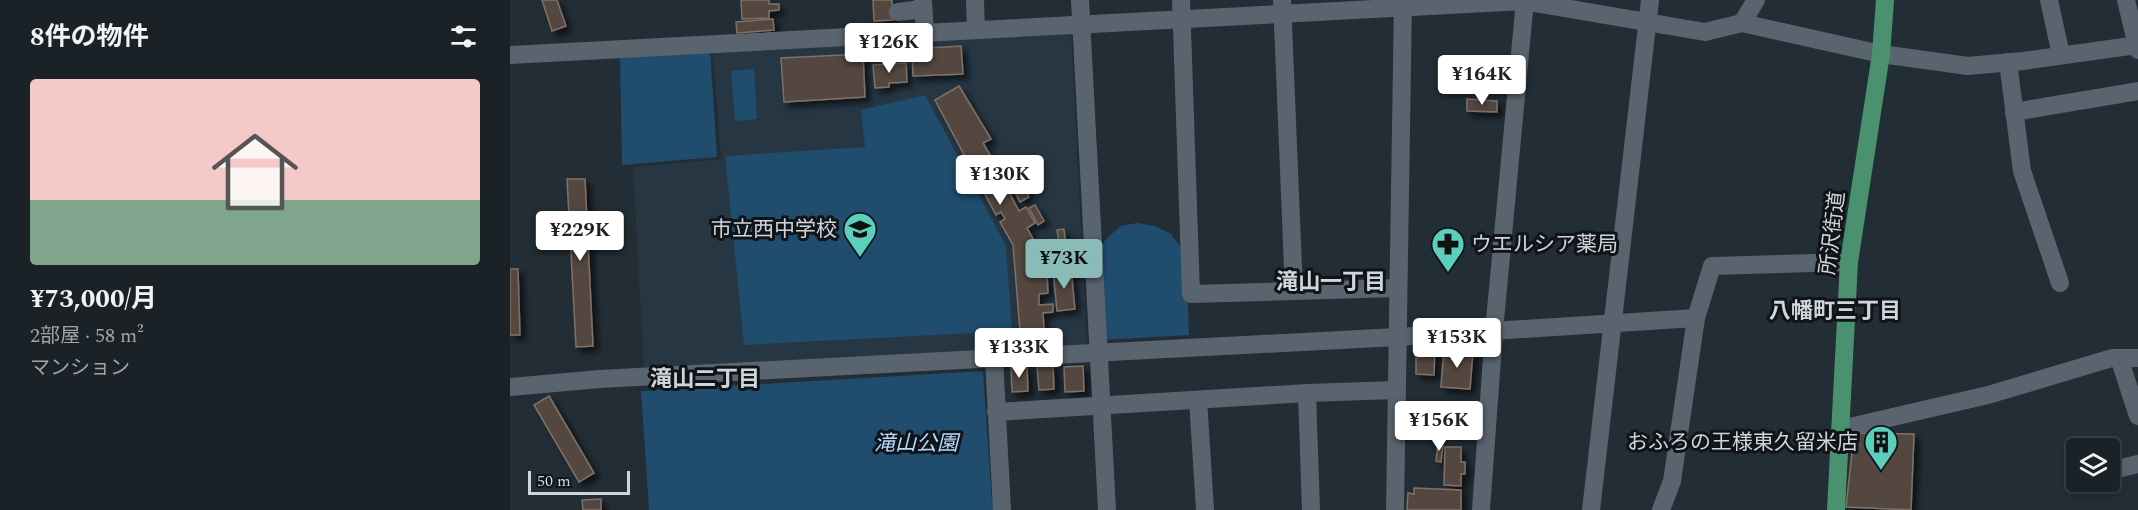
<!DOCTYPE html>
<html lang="ja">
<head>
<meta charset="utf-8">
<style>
	body { margin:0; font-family:Spectral,"Noto Sans JP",serif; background:#272f34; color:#f1f3f6; height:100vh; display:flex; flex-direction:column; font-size:22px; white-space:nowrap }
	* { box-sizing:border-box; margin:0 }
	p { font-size:20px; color:#9fa4a8 }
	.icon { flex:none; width:33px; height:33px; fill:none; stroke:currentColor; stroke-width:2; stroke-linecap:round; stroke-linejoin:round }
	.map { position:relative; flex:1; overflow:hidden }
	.sheet { display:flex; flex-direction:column; background:#1a2228; width:510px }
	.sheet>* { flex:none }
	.controls { position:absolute; left:1556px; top:438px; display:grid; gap:12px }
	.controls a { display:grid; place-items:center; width:54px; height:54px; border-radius:6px; background:#1a2228; box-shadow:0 3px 9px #0003,0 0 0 2px #383f45; font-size:30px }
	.scale { position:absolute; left:18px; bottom:15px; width:102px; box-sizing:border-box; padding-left:6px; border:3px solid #cfd6db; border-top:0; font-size:16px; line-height:21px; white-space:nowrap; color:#cfd6db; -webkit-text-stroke:4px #101418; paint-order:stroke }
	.price { position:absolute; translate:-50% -51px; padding:0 14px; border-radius:6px; background:#fff; color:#222; font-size:20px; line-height:39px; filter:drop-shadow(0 2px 3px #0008) }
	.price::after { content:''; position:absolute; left:50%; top:36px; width:18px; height:14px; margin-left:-9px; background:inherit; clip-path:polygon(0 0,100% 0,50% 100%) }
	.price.current { background:#8bbbb9; color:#111 }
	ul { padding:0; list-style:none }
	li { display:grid; align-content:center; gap:12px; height:318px; padding:0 30px }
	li+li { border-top:2px solid #383f45 }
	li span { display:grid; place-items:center; height:186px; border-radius:6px; color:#555 }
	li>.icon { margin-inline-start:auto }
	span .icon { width:108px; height:108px; fill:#fffc; stroke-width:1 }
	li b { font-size:26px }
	h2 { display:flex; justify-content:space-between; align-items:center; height:72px; padding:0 30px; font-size:26px }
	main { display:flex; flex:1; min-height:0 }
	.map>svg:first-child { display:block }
	.built { fill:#263643 }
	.green { fill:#204c6d }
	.building { fill:#53473f; stroke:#7f7168; stroke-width:1.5; filter:url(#shadow) }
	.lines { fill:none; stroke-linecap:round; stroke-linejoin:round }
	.minor { stroke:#59646e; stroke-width:18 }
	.major { stroke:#4a926f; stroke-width:18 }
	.labels { text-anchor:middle; stroke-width:6; stroke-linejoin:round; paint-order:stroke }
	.poi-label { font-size:21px; fill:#cfd6db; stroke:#101418; text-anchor:end }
	.street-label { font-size:21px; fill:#cfd6db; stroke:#101418 }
	.park-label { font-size:21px; font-style:italic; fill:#b4dbfb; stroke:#101418 }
	.neighbourhood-label { font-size:22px; font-weight:bold; fill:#cfd6db; stroke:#101418 }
</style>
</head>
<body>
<main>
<section class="sheet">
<h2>8件の物件<svg class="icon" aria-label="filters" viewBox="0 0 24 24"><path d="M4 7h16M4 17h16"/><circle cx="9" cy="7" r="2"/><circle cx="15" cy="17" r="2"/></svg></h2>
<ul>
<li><span style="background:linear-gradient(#f6c9c9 65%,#7fa58c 0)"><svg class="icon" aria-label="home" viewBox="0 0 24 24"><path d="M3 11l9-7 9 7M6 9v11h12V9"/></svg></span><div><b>¥73,000/月</b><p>2部屋 · 58 m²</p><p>マンション</p></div></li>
</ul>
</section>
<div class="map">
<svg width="1628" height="510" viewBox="0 0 1628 510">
	<defs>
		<filter id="shadow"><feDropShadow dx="5" dy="5" stdDeviation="3" flood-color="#0009"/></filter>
	</defs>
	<rect width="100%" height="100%" fill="#222d35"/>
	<polygon class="built" points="561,28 577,350 134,372 123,167 211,159 203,52"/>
	<g class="green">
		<polygon points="200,50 207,157 112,165 110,58"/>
		<polygon points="244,69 247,119 225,121 221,71"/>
		<polygon points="415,95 496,246 502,331 234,345 215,156 355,147 351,110"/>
		<polygon points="627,223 645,226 661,234 676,254 679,335 593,340 587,253 597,238 611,226"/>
		<polygon points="473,371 482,502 485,502 486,510 139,510 131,391"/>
	</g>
	<g class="building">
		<polygon points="32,0 47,0 56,26 42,31"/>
		<polygon points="231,0 259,0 259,4 269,4 269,10 259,11 259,18 232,19"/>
		<polygon points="363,0 382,0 383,20 364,21"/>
		<polygon points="263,19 264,30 227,33 226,22"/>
		<polygon points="451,46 453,74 403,76 402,49"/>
		<polygon points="353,54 355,97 274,102 271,58"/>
		<polygon points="396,63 397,82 379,83 379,87 365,88 363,65"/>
		<polygon points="449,86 481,139 473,143 493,177 502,171 507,181 496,186 509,211 516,207 525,223 517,228 526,244 529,274 537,273 538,293 529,294 529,305 543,304 543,312 533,313 534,330 510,331 503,245 490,222 495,219 491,212 486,215 425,100"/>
		<polygon points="957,99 987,101 987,112 957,111"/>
		<polygon points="57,179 75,179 83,346 66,347"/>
		<polygon points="513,185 519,197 510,202 504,190"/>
		<polygon points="525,205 534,221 528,225 519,208"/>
		<polygon points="554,229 556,247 550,248 547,230"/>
		<polygon points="561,268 565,309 547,311 543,270"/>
		<polygon points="0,269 8,269 10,335 0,335"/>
		<polygon points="909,345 925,345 924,375 906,374 906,355 909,355"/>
		<polygon points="934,348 963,351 960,389 931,387"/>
		<polygon points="527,365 543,365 544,389 529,390"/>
		<polygon points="573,366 574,391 555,392 554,367"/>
		<polygon points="501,367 517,367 518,391 502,392"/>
		<polygon points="39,396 84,473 69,482 24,405"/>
		<polygon points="1344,433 1404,434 1401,510 1336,507"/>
		<polygon points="928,443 933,444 931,462 926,461"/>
		<polygon points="935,447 951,447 951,462 955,462 955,474 951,474 951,486 934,485"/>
		<polygon points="904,488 951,490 951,510 897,510 898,493 904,494"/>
		<polygon points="91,499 91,510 73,510 72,500"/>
	</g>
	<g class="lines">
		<g class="minor">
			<polyline points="413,0 415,33"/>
			<polyline points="465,0 466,30"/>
			<polyline points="570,0 597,510"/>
			<polyline points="671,0 681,294 888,288"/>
			<polyline points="772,0 784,291"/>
			<polyline points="1539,0 1551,55"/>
			<polyline points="1616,0 1628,50"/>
			<polyline points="388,12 413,9"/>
			<polyline points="1232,23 1246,0"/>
			<polyline points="0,55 1014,1 1195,32 1232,23 1371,54 1458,66 1513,61 1628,45"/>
			<polyline points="1498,62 1512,171 1550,283"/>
			<polyline points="1504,112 1628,91"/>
			<polyline points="484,358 492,510"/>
			<polyline points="1609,358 1628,416"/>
			<polyline points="0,387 90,379 887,337 1186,318"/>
			<polyline points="797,393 801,510"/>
			<polyline points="688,400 695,510"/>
			<polyline points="486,412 797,393 886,390"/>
			<polyline points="1331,429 1478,395 1602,358 1628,358"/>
			<polyline points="1599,471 1628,464"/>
			<polyline points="885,510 893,0"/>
			<polyline points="971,510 984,331 1015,0"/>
			<polyline points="1081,510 1140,0"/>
			<polyline points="1151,510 1162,481 1186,318 1202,266 1339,262"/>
		</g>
		<polyline class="major" points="1326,510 1339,262 1371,54 1375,0"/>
	</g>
	<defs>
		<symbol id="school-pin" viewBox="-11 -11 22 30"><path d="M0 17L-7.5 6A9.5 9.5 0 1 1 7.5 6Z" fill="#5bcebc" stroke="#101418"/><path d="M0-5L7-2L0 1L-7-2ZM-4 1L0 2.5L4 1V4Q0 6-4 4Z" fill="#111"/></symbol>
		<symbol id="pharmacy-pin" viewBox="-11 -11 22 30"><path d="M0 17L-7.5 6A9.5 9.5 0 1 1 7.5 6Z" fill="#5bcebc" stroke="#101418"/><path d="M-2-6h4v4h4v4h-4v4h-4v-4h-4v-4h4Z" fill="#111"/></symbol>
		<symbol id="building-pin" viewBox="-11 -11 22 30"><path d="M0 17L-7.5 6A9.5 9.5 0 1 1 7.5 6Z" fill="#5bcebc" stroke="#101418"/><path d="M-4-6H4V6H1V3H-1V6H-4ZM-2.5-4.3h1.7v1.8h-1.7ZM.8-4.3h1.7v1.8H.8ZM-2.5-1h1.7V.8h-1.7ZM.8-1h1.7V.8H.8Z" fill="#111"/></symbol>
	</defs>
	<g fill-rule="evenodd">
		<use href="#school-pin" x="331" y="210" width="38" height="52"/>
		<use href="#pharmacy-pin" x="919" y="225" width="38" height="52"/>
		<use href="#building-pin" x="1352" y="423" width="38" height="52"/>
	</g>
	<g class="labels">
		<g class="poi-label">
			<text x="327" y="236">市立西中学校</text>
			<text x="961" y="251" text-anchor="start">ウエルシア薬局</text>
			<text x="1348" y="449">おふろの王様東久留米店</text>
		</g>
		<g class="street-label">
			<text transform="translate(1322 233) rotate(-83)" y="7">所沢街道</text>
		</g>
		<g class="park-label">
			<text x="406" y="450">滝山公園</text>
		</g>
		<g class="neighbourhood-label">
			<text x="821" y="289">滝山一丁目</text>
			<text x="1325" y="318">八幡町三丁目</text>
			<text x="195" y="386">滝山二丁目</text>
		</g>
	</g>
</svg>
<div class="controls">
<a><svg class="icon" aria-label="layers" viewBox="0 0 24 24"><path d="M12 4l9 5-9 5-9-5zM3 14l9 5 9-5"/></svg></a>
</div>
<div class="scale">50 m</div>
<b class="price" style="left:379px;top:74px">¥126K</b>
<b class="price" style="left:972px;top:106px">¥164K</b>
<b class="price" style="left:490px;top:206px">¥130K</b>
<b class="price" style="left:70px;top:262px">¥229K</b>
<b class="price current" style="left:554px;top:290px">¥73K</b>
<b class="price" style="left:947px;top:369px">¥153K</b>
<b class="price" style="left:509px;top:379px">¥133K</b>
<b class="price" style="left:929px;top:452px">¥156K</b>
</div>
</main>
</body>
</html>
